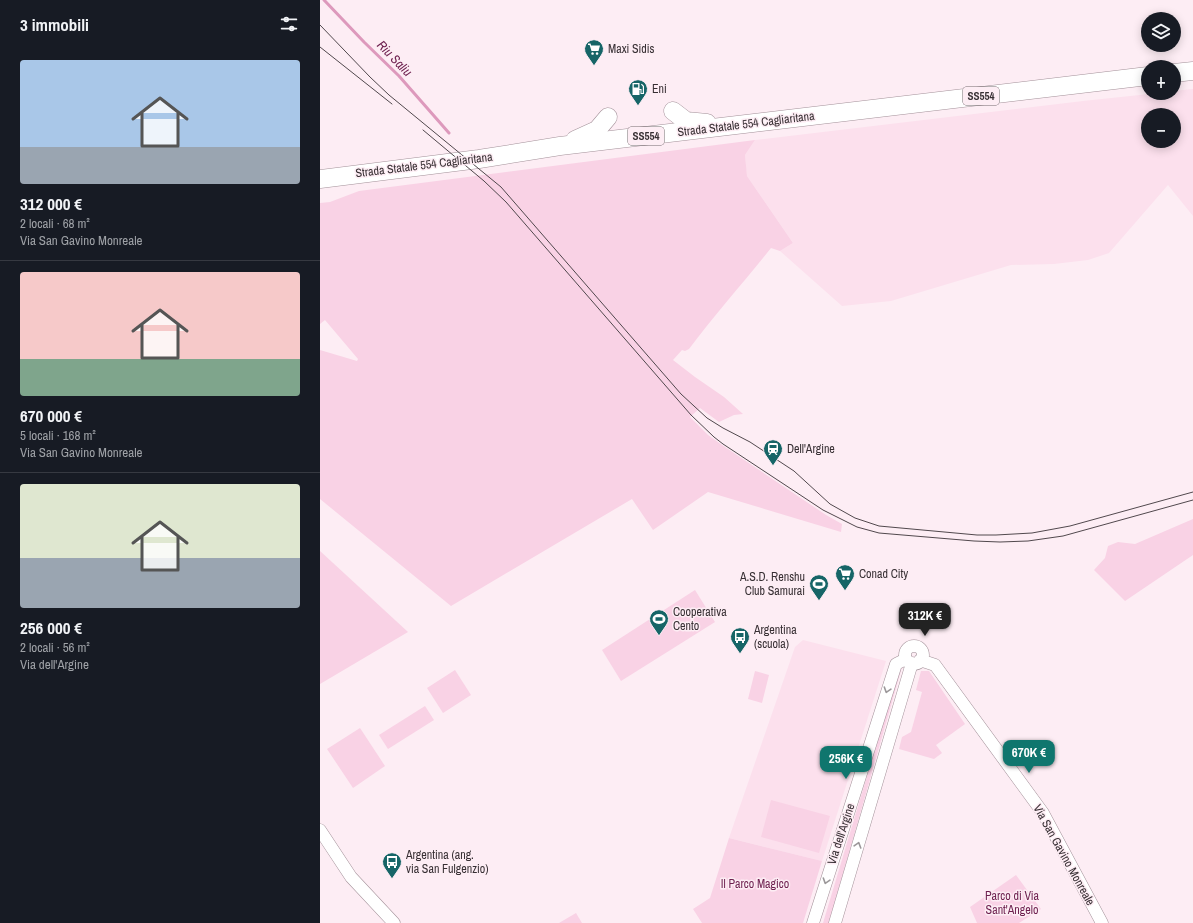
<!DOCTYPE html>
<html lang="it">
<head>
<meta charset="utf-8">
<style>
	body { margin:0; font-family:"Archivo Narrow",sans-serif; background:#242831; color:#f1f3f6; height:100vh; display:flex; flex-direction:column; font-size:15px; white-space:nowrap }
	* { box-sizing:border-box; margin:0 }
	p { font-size:13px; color:#9ea1a6 }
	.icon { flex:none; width:22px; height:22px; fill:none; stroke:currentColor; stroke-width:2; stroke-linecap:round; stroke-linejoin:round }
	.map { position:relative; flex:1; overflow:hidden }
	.details { display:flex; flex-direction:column; background:#171b24; width:320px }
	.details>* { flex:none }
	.buttons { position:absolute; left:821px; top:12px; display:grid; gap:8px }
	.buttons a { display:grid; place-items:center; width:40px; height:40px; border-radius:50%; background:#171b24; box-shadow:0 2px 10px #0003; font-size:20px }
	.price { position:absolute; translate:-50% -34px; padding:0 9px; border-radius:8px; background:#0f766e; color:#fff; font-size:13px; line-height:26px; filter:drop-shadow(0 1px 2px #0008) }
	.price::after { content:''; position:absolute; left:50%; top:24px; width:12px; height:9px; margin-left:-6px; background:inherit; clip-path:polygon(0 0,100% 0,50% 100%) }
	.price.selected { background:#222; color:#fff }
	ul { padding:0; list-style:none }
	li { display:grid; align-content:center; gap:8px; height:212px; padding:0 20px }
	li+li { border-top:1px solid #363941 }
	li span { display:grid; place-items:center; height:124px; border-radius:4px; color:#555 }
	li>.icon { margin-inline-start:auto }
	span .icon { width:72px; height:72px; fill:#fffc; stroke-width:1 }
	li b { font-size:17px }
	h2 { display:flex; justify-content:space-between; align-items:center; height:48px; padding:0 20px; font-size:17px }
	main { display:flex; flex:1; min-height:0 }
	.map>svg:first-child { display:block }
	.built { fill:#fce0ed; fill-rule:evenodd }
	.green { fill:#f9d2e5 }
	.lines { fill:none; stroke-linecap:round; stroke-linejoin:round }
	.stream { stroke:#dd99bc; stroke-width:3 }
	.minor-casing { stroke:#a39199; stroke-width:13 }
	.highway-casing { stroke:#a39199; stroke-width:19 }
	.minor { stroke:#fff; stroke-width:12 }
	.highway { stroke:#fff; stroke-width:18 }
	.tram { stroke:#51484d; stroke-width:1 }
	.oneway { stroke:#9b9799 }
	.labels { text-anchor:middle; stroke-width:3; stroke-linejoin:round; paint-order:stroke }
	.shield { fill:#fdedf4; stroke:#72686d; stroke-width:1 }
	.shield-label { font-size:11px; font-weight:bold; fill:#372f33 }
	.poi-label { font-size:12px; fill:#372f33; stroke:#fdedf4; text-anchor:start }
	.street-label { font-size:12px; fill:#372f33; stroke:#fdedf4 }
	.park-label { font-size:12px; fill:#6d1f4e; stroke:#fdedf4 }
	.water-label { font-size:13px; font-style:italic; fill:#6e204f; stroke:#fdedf4 }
</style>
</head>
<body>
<main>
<section class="details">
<h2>3 immobili<svg class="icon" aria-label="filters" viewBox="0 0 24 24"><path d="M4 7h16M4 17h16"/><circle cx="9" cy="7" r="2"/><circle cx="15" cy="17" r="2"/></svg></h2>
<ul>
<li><span style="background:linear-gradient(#a9c7e8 70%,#9aa5b1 0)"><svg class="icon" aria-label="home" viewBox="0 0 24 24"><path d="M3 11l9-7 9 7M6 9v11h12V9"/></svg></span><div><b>312 000 €</b><p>2 locali · 68 m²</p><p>Via San Gavino Monreale</p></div></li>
<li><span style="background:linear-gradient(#f6c9c9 70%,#7fa58c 0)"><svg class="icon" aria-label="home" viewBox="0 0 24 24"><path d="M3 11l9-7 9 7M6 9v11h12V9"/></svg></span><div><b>670 000 €</b><p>5 locali · 168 m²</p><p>Via San Gavino Monreale</p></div></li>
<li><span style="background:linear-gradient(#dfe7d0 60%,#9aa5b1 0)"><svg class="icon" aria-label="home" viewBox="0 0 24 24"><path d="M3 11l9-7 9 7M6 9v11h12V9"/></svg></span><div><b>256 000 €</b><p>2 locali · 56 m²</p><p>Via dell'Argine</p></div></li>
</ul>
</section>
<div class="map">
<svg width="873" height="923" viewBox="0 0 873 923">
	<rect width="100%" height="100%" fill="#fdedf4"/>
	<g class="built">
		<path d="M873,89v127l-25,-31 -59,68 -21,7 -34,4 -43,1 -120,36 -49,5 -62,-55 13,-8 -46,-67 -1,-7 -1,-14 10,-15 328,-39 76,-8h15v-2zM828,115h26v26h-26z"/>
		<polygon points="483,640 566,661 502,861 409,838 475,647"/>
	</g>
	<g class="green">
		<path d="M435,140l-10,15 2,21 46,67 -13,8 -9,-3c-27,34 -56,66 -82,101l-4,2 -3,-1 -9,10 22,17 29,20 19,17 -9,1 -15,7 -19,-14 -10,9 18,18 17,12 101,68 16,9 -1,8 -133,-40 -55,38 -21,-31 -181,107 -131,-107v-149l37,11 1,-2 -33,-39 -5,4v-121l10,-1 29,-11z"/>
		<polygon points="873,519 873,555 805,601 774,570 785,558 788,546 798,542 815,544"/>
		<polygon points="0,551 88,632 0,684"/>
		<polygon points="375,590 395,622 301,681 282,650"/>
		<polygon points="580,666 582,667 509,923 503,923"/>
		<polygon points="135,670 151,695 123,713 107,688"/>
		<polygon points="435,671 449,675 442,703 428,699"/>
		<polygon points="601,671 609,671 645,724 616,745 622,753 614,759 579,749 582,737 591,732 602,692 596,690"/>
		<polygon points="105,706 114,720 68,749 59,735"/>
		<polygon points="40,728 65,766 33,788 7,749"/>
		<polygon points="451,800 510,816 499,853 441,837"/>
		<polygon points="409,838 502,861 483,923 382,923 373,909 390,898"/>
		<polygon points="696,875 721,909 699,923 657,923 650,907"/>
		<polygon points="256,913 262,923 239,923"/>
	</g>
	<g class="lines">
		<polyline class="stream" points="4,0 44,42 79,76 129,133"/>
		<defs>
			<g id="minor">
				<circle cx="594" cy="655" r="9"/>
				<polyline points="600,660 615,665 723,813 782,923"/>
				<polyline points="0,830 31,877 74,923"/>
				<polyline points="493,923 576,664 586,659"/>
				<polyline points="515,923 592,663"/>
			</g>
			<g id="highway">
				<polyline points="854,73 873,71"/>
				<polyline points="353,111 366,121 387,123"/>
				<polyline points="255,140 277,130 288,117"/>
				<polyline points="0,179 159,159 240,146 828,76"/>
			</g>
		</defs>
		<use href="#minor" class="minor-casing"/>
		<use href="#highway" class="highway-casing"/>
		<use href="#minor" class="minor"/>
		<use href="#highway" class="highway"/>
		<g class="tram">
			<polyline points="0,25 50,77 69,95 181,187 361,394 387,418 403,428 430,442 474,471 510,504 535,518 559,526 657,535 676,535 712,533 750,526 873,492"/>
			<polyline points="0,47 72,104"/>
			<polyline points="103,130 164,181 186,202 371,415 394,437 403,444 503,510 537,527 559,533 654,541 680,542 708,541 743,536 873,500"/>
		</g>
	</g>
	<defs><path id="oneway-chevron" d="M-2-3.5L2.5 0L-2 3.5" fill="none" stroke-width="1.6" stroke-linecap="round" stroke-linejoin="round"/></defs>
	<g class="oneway">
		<use href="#oneway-chevron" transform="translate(567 690) rotate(108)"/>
		<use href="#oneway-chevron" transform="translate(538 845) rotate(-73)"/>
		<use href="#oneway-chevron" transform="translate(506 881) rotate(108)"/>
	</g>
	<defs>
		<symbol id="supermarket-pin" viewBox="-11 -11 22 30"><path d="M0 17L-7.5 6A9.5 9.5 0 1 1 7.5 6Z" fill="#166567" stroke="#fdedf4"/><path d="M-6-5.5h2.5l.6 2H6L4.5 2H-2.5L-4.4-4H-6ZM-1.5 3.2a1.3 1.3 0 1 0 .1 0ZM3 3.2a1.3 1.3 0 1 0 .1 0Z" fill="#fff"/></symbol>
		<symbol id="fuel-pin" viewBox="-11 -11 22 30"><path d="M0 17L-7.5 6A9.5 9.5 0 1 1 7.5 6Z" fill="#166567" stroke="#fdedf4"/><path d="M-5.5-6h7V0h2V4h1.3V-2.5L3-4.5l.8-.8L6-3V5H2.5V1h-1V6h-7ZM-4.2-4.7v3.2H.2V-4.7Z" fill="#fff"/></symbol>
		<symbol id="station-pin" viewBox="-11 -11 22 30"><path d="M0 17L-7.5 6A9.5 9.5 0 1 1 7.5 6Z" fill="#166567" stroke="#fdedf4"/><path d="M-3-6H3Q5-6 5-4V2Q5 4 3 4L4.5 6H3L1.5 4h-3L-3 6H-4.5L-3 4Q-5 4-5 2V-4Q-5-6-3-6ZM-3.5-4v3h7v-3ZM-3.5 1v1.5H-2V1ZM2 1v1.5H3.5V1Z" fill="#fff"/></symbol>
		<symbol id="stadium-pin" viewBox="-11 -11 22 30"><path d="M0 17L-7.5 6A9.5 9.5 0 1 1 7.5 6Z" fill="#166567" stroke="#fdedf4"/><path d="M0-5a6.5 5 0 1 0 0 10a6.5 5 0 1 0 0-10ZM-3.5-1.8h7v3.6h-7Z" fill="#fff"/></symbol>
		<symbol id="bus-pin" viewBox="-11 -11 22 30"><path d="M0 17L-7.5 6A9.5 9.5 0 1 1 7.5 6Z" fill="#166567" stroke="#fdedf4"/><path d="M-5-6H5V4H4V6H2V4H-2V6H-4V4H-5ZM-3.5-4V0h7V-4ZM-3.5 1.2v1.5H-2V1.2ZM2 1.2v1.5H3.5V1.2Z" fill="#fff"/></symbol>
	</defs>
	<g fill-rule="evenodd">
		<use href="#supermarket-pin" x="263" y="38" width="22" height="30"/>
		<use href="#fuel-pin" x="307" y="78" width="22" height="30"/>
		<use href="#station-pin" x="442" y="438" width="22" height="30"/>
		<use href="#supermarket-pin" x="514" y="563" width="22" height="30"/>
		<use href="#stadium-pin" x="488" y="573" width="22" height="30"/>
		<use href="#stadium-pin" x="328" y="608" width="22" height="30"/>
		<use href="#bus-pin" x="409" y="626" width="22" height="30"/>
		<use href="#bus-pin" x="61" y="851" width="22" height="30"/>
	</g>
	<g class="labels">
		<g class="shield">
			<rect x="643" y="87" width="36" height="18" rx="3"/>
			<rect x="308" y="127" width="36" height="18" rx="3"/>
		</g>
		<g class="shield-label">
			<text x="661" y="100">SS554</text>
			<text x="326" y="140">SS554</text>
		</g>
		<g class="poi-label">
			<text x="288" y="53">Maxi Sidis</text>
			<text x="332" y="93">Eni</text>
			<text x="467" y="453">Dell'Argine</text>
			<text x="539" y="578">Conad City</text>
			<text x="485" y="581" text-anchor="end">A.S.D. Renshu<tspan x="485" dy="14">Club Samurai</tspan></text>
			<text x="353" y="616">Cooperativa<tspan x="353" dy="14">Cento</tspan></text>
			<text x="434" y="634">Argentina<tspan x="434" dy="14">(scuola)</tspan></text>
			<text x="86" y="859">Argentina (ang.<tspan x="86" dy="14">via San Fulgenzio)</tspan></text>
		</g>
		<g class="street-label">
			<text transform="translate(426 124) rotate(-7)" y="4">Strada Statale 554 Cagliaritana</text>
			<text transform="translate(104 165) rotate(-7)" y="4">Strada Statale 554 Cagliaritana</text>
			<text transform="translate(521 834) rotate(-72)" y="4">Via dell'Argine</text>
			<text transform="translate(744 855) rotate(61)" y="4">Via San Gavino Monreale</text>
		</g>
		<g class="park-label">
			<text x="435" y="888">Il Parco Magico</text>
			<text x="692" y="900">Parco di Via<tspan x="692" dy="14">Sant'Angelo</tspan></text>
		</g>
		<g class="water-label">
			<text transform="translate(75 58) rotate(46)" y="5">Riu Saliu</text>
		</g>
	</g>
</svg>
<div class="buttons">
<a><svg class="icon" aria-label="layers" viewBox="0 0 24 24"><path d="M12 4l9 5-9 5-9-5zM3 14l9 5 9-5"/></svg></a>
<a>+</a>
<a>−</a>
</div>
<b class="price selected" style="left:605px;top:637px">312K €</b>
<b class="price" style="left:709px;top:774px">670K €</b>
<b class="price" style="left:526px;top:780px">256K €</b>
</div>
</main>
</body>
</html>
